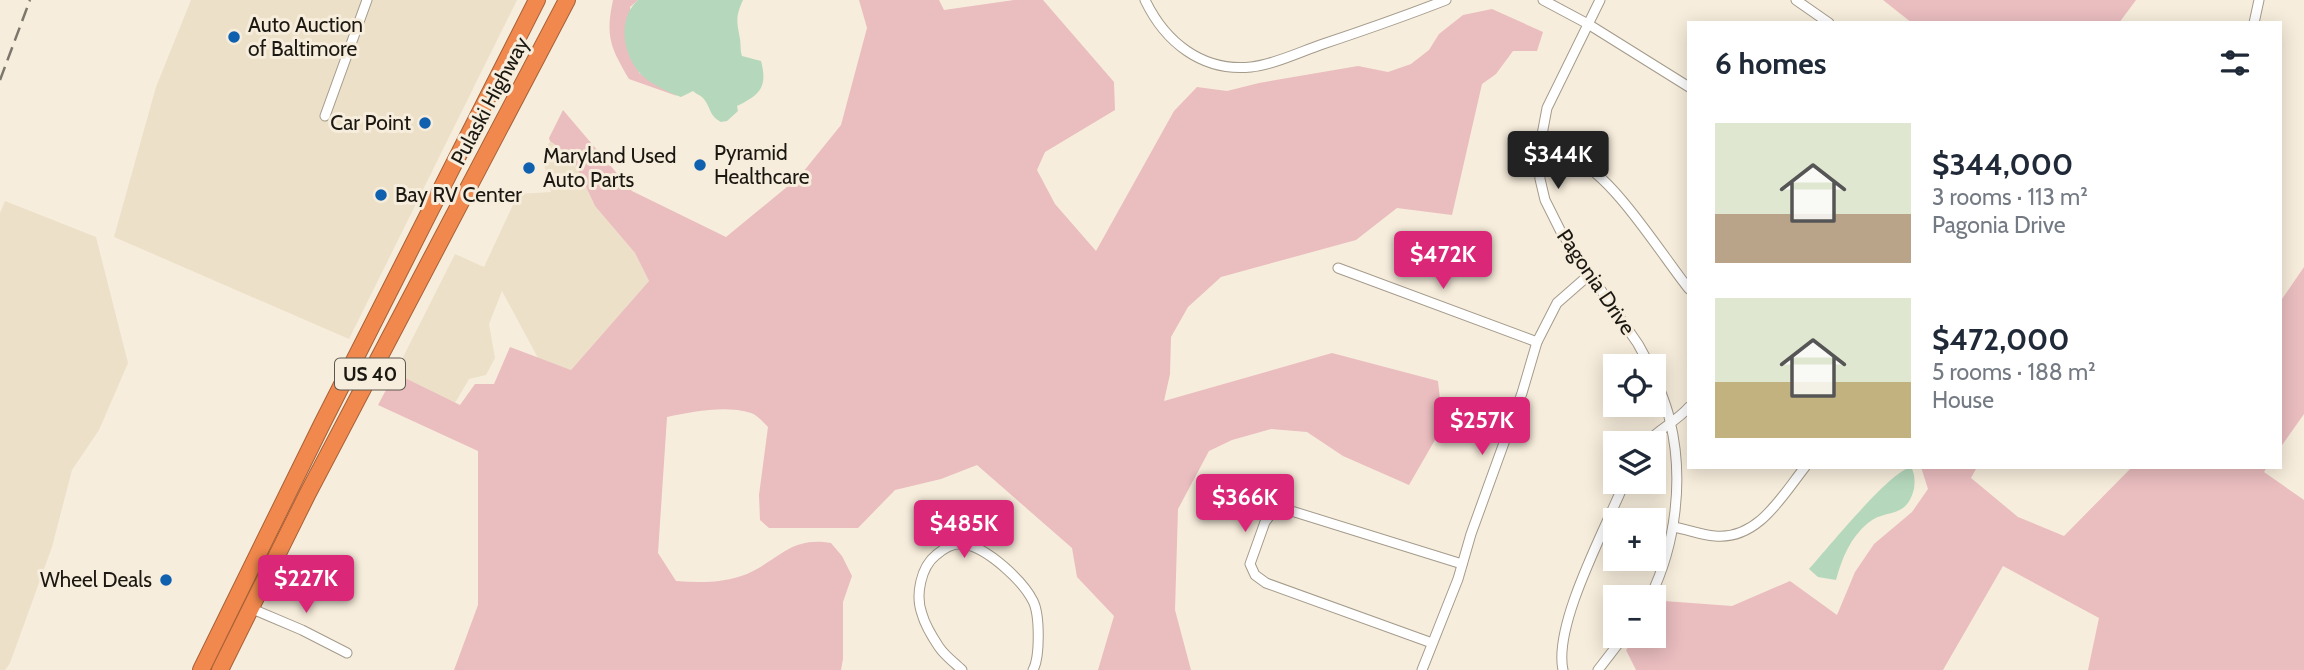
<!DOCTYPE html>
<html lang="en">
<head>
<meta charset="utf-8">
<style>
	body { margin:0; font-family:Cabin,sans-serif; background:#f2f2f3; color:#1f2937; height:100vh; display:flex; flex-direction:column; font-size:26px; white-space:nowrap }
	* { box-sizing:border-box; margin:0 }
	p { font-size:23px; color:#747a83 }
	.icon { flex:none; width:38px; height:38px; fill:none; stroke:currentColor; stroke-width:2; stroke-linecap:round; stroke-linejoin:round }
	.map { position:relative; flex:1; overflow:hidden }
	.details { position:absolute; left:1687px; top:21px; width:595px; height:448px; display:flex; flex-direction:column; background:#fff; border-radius:0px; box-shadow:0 4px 18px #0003 }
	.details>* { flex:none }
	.fabs { position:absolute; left:1603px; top:354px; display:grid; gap:14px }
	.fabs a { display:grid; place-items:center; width:63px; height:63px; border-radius:0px; background:#fff; box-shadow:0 4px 18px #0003; font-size:35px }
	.price { position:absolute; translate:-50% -60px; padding:0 16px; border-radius:7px; background:#db2777; color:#fff; font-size:23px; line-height:46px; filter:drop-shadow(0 2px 4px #0008) }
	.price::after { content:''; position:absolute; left:50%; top:42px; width:21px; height:16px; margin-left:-10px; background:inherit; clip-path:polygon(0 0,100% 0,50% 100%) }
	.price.active { background:#222; color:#fff }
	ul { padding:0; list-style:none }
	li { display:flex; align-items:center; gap:21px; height:175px; padding:0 28px }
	li span { display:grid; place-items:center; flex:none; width:196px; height:140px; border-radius:0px; color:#555 }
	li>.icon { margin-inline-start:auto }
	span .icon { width:84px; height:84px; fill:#fffc; stroke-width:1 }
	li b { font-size:30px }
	h2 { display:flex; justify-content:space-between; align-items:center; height:84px; padding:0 28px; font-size:30px }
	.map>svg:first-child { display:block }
	.built { fill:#ede0c8 }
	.green { fill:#eabdbf }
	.water { fill:#b5d8bc }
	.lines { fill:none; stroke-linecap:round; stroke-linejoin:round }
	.street-casing { stroke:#a49b8b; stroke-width:11 }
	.highway-casing { stroke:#a66138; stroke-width:18 }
	.street { stroke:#fff; stroke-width:9 }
	.highway { stroke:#f1884d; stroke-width:16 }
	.rail { stroke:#7c766b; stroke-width:2.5; stroke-dasharray:14 7; stroke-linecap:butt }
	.poi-dot { fill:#0f61af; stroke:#f7eddc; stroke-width:2.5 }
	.labels { text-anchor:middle; stroke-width:6; stroke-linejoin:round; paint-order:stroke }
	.shield { fill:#f7eddc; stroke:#5d584f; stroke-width:2 }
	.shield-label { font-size:19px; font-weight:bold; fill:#1b1812 }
	.poi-label { font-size:21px; fill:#1b1812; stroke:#f7eddc; text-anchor:start }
	.street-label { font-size:21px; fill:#1b1812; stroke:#f7eddc }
</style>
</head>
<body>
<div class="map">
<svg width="2304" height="670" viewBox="0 0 2304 670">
	<rect width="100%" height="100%" fill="#f7eddc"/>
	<g class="built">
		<polygon points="191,0 517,0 349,339 114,237 156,87"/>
		<polygon points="550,141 572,157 595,206 635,253 649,281 571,370 538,358 502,291 489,324 495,358 486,375 469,379 455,403 395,373 455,254 484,267 518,194 551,192 542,156"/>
		<polygon points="5,201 96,237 128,363 99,430 72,470 52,547 10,663 5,670 0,670 0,213"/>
	</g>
	<g class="green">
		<path d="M613,0h25l-8,7 9,66 38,23 -48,-17c-18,-31 -24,-42 -16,-79z"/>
		<path d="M859,0h80l5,10 70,-10h29l71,82 1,28 -70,42 -8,18 18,34 41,47 78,-140 23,-24 30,4 32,-8 99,-17 30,6 23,-8 18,-14 10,-16 24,-19 29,-6 51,23 -6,19h-24l-17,23 -14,10 -30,131 -55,-7 -41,32 -135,37 -33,30 -17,30 -1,37 -6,27 168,-48 106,28 5,45 -34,59 -66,-29 -36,-24 -36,-3 -39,11 -23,11 -31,58 -3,101 16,60h-93l16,-54 -37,-39 -5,-29 -95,-83 -36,14 -46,11 -37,38h-89l-9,-8 -1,-25 9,-68c-5,-5 -11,-12 -17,-14 -27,-8 -58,-1 -84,4l-9,136 18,28c23,2 49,2 71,-7 33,-15 44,-38 84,-31l11,13 10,20 -9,26v57l-2,11h-387l24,-65v-154l-100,-46 17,-32 65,32 15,-21h19l16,-37 61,23 78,-89 -14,-28 -40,-47 -23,-49 -22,-16 -1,-3 14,-28 69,81 94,46 73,-60 42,-52 26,-97z"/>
		<polygon points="1883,0 2136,0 2119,23 1912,23"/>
		<polygon points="2304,267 2304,414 2280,448 2280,302"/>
		<polygon points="1921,467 1977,467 1971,478 2018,517 2064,536 2132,467 2267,467 2264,472 2304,500 2304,670 2088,670 2099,618 2003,566 1943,670 1636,670 1626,650 1638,635 1654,635 1654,614 1664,601 1732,606 1790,581 1837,615 1855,572 1874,544 1912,512 1928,489"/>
	</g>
	<g class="water">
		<path d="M638,0h105c-8,18 -6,21 -3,39 1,6 0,11 2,17l19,5c7,26 -1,34 -24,45l1,5 -11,10 -6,1c-12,-6 -10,-15 -18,-24 -3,-3 -7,-4 -10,-7l-12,6c-13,-5 -35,-15 -43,-26 -16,-20 -20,-53 0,-71z"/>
		<path d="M1911,467c4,7 4,14 3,22 -8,31 -28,19 -46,34 -18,15 -26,35 -32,57l-18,-3 -9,-8c19,-21 80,-97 102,-102z"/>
	</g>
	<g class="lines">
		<defs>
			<g id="street">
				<path d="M1145,0c20,42 57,72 106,67 22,-2 51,-16 72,-23 42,-14 82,-28 123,-44"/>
				<polyline points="1543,0 1588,24 1689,87"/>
				<polyline points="1600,0 1547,108 1538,156 1540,179 1545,200 1561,232 1638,344 1650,366"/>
				<polyline points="1796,0 1829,23"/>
				<polyline points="2254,23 2259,0"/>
				<polyline points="325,116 367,0"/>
				<path d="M1538,156c12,1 26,1 38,5 36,13 87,96 113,128"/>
				<polyline points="1338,268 1537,342"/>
				<path d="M1646,443c13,-14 31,-22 43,-36"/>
				<path d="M1673,527c14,2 27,8 42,9 43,4 67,-40 90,-69"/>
				<path d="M1650,597c26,-52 34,-119 20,-176 -3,-15 -10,-31 -16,-46"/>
				<polyline points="250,608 302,630 347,653"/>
				<polyline points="1432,643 1266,583 1255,575 1250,564 1265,522 1274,510 1285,509 1462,564"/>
				<path d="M962,670c-7,-7 -17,-14 -23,-23 -6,-9 -14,-22 -17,-33 -7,-19 -1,-47 14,-59 8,-7 17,-13 28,-11 24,4 59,37 69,57 7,14 7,56 0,69"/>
				<polyline points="1422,670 1458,579 1471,534 1522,393 1537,342 1557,303 1589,275"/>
				<path d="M1563,670c-10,-46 44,-144 62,-189"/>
				<polyline points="1598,670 1625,635"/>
			</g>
			<g id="highway">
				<polyline points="201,670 322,424 537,0"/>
				<polyline points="220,670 308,493 567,0"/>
			</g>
		</defs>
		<use href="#street" class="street-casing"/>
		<use href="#highway" class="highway-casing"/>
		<use href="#street" class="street"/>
		<use href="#highway" class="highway"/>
		<polyline class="rail" points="0,80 30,0"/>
	</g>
	<g class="poi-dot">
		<circle cx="234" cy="37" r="7"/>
		<circle cx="425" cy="123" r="7"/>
		<circle cx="700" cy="165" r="7"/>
		<circle cx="529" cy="168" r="7"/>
		<circle cx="381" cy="195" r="7"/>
		<circle cx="166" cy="580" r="7"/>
	</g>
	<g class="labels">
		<rect class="shield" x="335" y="358.5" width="70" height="31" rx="5"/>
		<g class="shield-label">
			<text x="370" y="381">US 40</text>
		</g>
		<g class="poi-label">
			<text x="248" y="32">Auto Auction<tspan x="248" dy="24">of Baltimore</tspan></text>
			<text x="411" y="130" text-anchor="end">Car Point</text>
			<text x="714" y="160">Pyramid<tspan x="714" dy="24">Healthcare</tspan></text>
			<text x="543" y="163">Maryland Used<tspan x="543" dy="24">Auto Parts</tspan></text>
			<text x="395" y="202">Bay RV Center</text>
			<text x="152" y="587" text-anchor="end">Wheel Deals</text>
		</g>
		<g class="street-label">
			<text transform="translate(490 101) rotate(-62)" y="7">Pulaski Highway</text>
			<text transform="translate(1596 282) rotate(56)" y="7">Pagonia Drive</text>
		</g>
	</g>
</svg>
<div class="fabs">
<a><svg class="icon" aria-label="locate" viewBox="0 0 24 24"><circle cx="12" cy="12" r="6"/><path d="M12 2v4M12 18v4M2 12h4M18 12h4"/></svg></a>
<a><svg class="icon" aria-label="layers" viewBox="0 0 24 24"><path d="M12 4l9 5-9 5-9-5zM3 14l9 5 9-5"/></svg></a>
<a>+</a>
<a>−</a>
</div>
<b class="price active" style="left:1558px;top:191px">$344K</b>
<b class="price" style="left:1443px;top:291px">$472K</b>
<b class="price" style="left:1482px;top:457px">$257K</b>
<b class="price" style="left:1245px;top:534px">$366K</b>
<b class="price" style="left:964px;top:560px">$485K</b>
<b class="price" style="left:306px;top:615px">$227K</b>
<section class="details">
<h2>6 homes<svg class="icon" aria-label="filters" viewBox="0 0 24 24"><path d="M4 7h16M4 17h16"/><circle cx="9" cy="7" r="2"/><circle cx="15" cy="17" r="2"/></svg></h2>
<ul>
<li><span style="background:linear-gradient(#dfe7d0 65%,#b9a48a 0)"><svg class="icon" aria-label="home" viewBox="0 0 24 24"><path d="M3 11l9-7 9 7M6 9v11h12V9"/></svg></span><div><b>$344,000</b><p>3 rooms · 113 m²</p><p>Pagonia Drive</p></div></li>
<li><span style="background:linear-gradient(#dfe7d0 60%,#c2b280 0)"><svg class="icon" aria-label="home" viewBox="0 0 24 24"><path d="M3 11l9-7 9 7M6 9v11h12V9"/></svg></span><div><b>$472,000</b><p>5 rooms · 188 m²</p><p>House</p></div></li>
</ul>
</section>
</div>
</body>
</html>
